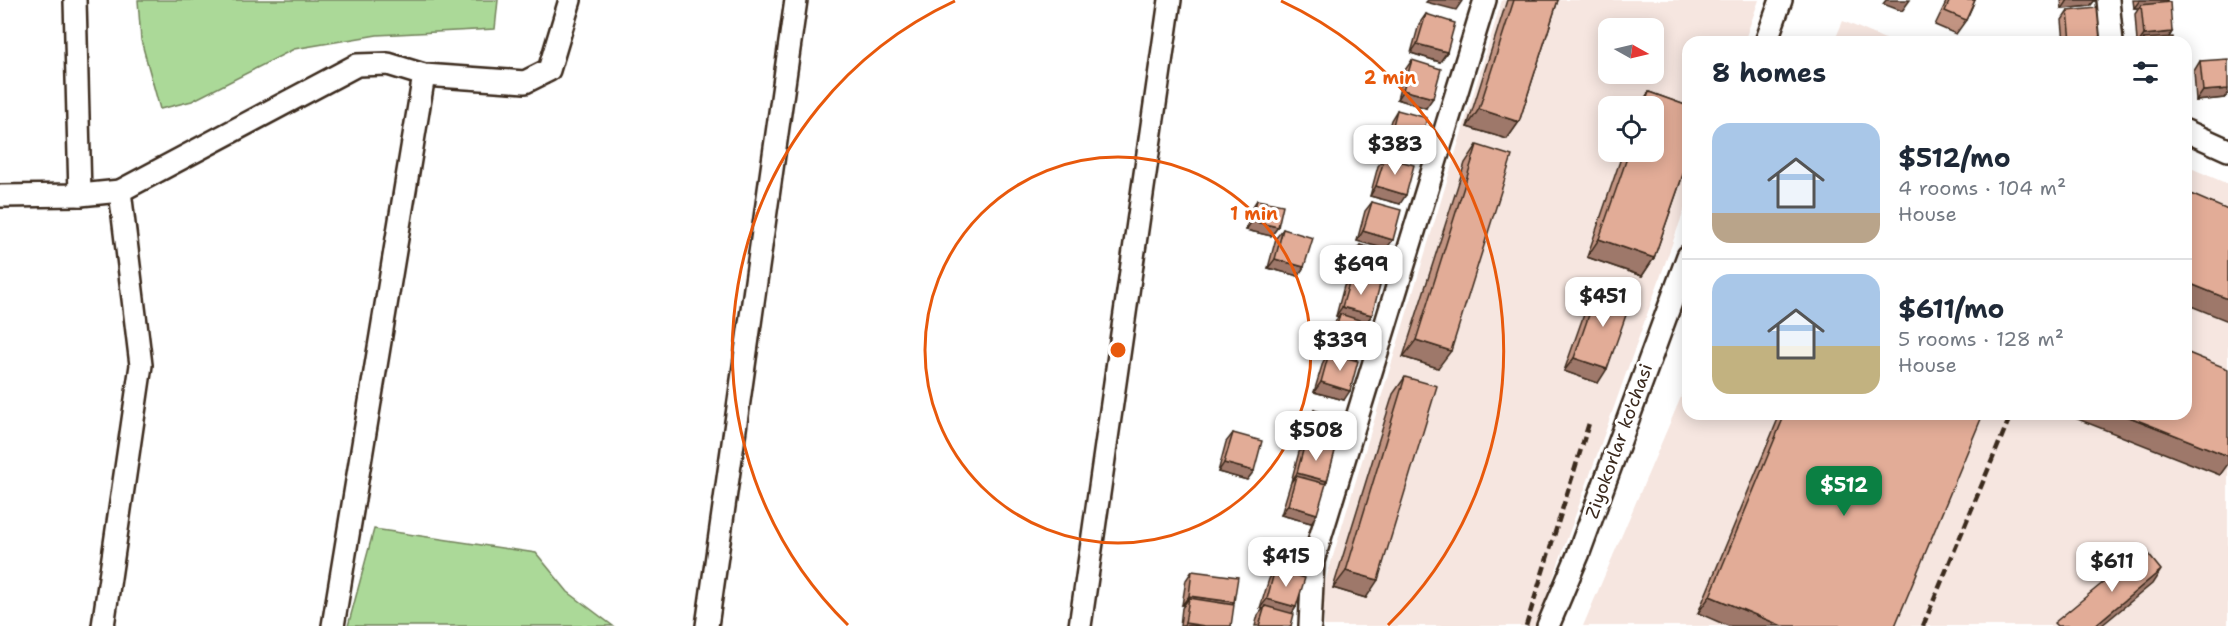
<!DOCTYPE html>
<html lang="en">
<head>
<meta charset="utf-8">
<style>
	body { margin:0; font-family:"Shantell Sans",sans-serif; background:#f2f2f3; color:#1f2937; height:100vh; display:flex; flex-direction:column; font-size:22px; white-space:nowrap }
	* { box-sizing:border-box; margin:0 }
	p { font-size:20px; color:#747a83 }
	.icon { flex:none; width:33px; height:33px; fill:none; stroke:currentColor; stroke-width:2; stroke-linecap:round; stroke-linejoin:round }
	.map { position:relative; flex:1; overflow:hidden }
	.drawer { position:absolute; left:1682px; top:36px; width:510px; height:384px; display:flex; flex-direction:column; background:#fff; border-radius:18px; box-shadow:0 3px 15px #0003 }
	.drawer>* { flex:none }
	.needle { width:39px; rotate:98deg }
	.tools { position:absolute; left:1598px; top:18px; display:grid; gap:12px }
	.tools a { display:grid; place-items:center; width:66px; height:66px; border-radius:12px; background:#fff; box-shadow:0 3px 15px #0003; font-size:30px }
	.price { position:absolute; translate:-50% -51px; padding:0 14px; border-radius:12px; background:#fff; color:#222; font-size:20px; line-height:39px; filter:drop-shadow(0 2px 3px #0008) }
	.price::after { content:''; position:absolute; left:50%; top:36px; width:18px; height:14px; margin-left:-9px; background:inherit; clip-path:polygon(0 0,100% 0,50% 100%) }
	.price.active { background:#0b8043; color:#fff }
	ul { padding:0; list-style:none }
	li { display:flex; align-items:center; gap:18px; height:150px; padding:0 30px }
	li+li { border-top:2px solid #e0e1e3 }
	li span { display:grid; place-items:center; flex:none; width:168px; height:120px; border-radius:18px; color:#555 }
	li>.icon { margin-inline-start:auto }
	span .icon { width:72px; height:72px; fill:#fffc; stroke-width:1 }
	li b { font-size:26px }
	h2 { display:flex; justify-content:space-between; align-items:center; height:72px; padding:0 30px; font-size:26px }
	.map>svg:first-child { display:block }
	.built { fill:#f6e6e0; fill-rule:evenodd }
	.green { fill:#abd998; stroke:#73825b; stroke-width:1.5 }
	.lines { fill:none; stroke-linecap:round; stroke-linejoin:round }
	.minor-casing { stroke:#3b2a1e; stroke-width:26 }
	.minor { stroke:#fff; stroke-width:21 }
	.rail { stroke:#3b2a1e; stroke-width:4.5; stroke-dasharray:9 4.5; stroke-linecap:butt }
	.wall { fill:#c29482; stroke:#3b2a1e; stroke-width:1.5 }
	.shaded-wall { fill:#9e786a; stroke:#3b2a1e; stroke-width:1.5 }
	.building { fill:#e2ac97; stroke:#3b2a1e; stroke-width:1.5 }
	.ring { fill:none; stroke:#e8590c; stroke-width:3 }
	.labels { text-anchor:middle; stroke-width:6; stroke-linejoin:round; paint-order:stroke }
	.street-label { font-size:18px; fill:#3b2a1e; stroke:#fff }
	.centre { fill:#e8590c; stroke:#fff; stroke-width:3 }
	.ring-label { font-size:18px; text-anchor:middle; font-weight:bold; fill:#e8590c; stroke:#fff; stroke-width:6; stroke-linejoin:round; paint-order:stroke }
</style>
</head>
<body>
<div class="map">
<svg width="2228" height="626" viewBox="0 0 2228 626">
	<rect width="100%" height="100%" fill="#fff"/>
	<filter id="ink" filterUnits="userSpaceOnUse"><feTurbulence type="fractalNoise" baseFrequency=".0167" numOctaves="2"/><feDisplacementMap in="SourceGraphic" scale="12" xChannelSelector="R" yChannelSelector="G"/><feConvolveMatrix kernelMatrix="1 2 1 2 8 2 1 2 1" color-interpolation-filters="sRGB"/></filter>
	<g filter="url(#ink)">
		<g class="built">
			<path d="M1502,0h257l-15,42h-56l-1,160 -151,424h-212l-1,-37zM1608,28h45v46h-45zM1608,106h45v46h-45z"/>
			<polygon points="1843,21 1892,42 1834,42"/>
			<polygon points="2186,166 2228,184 2228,626 1583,626 1687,383 1688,414 2186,414"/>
		</g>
		<g class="green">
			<polygon points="138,0 498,0 495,29 377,35 294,49 192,101 160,109 141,40"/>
			<polygon points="374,529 536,553 568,592 613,626 348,626"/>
		</g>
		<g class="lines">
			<defs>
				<g id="minor">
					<polyline points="75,0 80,195"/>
					<polyline points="2108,0 2112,42"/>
					<polyline points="1766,42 1781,0"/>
					<polyline points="2186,131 2228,150"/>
					<polyline points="0,196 80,195 120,191 357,65 388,64 424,75 525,82 549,70 570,0"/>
					<polyline points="103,626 141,365 120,191"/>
					<polyline points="333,626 424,75"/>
					<polyline points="707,626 796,0"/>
					<polyline points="1080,626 1170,0"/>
					<polyline points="1310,626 1313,561 1485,0"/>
					<polyline points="1548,626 1578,555 1688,256"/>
				</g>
			</defs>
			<use href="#minor" class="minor-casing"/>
			<use href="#minor" class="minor"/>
			<g class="rail">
				<polyline points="1526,626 1590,420"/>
				<polyline points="1923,626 2010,417"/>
			</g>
		</g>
		<g class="wall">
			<polygon points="1507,0 1558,0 1519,122 1507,139 1467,127"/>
			<polygon points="1947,0 1975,0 1966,20 1956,34 1935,25"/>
			<polygon points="2061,0 2095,0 2090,6 2062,9"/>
			<polygon points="2133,0 2167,0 2165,3 2172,32 2169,37 2173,42 2137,42 2135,14 2139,8 2134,8"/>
			<polygon points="2068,11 2100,39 2097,42 2064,42 2062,20"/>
			<polygon points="1426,14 1447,52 1440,62 1411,53 1419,24"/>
			<polygon points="1412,60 1426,108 1397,99 1405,70"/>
			<polygon points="2200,61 2225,98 2196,101 2194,71"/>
			<polygon points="1649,92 1688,106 1688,160 1654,258 1642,276 1587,257 1623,152 1653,152 1653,106 1639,106"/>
			<polygon points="1397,110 1412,157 1383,149 1391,120"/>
			<polygon points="1477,145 1438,368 1403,357 1465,163"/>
			<polygon points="1385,157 1400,204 1370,196 1378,166"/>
			<polygon points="1257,200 1278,227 1271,236 1246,230 1251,209"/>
			<polygon points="1372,202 1386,249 1357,241 1365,211"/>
			<polygon points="1283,229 1304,267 1298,276 1268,268 1276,238"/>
			<polygon points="1360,245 1379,285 1372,315 1367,322 1344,400 1314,392 1323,362 1328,354 1325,353 1334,324 1338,317 1336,316 1344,286 1346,284 1345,284 1353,254"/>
			<polygon points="1599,286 1598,383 1564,371 1589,300"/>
			<polygon points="1405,377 1366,598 1333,588 1393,394"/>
			<polygon points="1314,410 1336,448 1334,451 1327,481 1325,484 1311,523 1281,515 1290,485 1291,482 1299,452 1301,450 1300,449 1308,420"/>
			<polygon points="1780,414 1983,414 1698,613"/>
			<polygon points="1233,433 1254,471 1247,480 1218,472 1226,442"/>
			<polygon points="1275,569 1296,607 1292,613 1291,626 1255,626 1258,615 1263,609 1260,608 1269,579"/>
			<polygon points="1192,571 1234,602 1232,604 1231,626 1180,626 1182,608 1184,605 1182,605 1186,580"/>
		</g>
		<g class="shaded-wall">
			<polygon points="1428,0 1460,0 1462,1 1456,10 1426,2"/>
			<polygon points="1886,0 1910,0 1902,11 1883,4"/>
			<polygon points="2068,0 2095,0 2090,6 2062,9"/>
			<polygon points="2140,0 2167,0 2163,6 2141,5 2139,8 2134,8"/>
			<polygon points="2172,32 2166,42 2144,39 2142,42 2139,42 2144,35"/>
			<polygon points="2100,39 2097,42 2070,42 2071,41"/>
			<polygon points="1417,44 1447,52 1440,62 1411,53"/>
			<polygon points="2228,89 2228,94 2225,98 2196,101 2203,91"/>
			<polygon points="1403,90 1433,98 1426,108 1397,99"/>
			<polygon points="1479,109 1519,122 1507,139 1467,127"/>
			<polygon points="1389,140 1419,148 1412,157 1383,149"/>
			<polygon points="1376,186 1406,195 1400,204 1370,196"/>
			<polygon points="1252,221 1278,227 1271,236 1246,230"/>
			<polygon points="1363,231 1393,240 1386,249 1357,241"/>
			<polygon points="1599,239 1654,258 1642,276 1587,257"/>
			<polygon points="1275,259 1304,267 1298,276 1268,268"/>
			<polygon points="1351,274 1381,283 1374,292 1351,277 1346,284 1345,284"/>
			<polygon points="2186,282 2228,299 2228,321 2186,304"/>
			<polygon points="1342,307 1372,315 1365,324 1340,314 1338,317 1336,316"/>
			<polygon points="1416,340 1451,351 1438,368 1403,357"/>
			<polygon points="1332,344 1361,352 1355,362 1325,353"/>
			<polygon points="1574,358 1607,369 1598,383 1564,371"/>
			<polygon points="1321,382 1350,391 1344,400 1314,392"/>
			<polygon points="2072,414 2122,414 2228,456 2228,464 2220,475 2070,416"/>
			<polygon points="1306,440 1336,448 1329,457 1305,443 1301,450 1300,449"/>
			<polygon points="1224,463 1254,471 1247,480 1218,472"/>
			<polygon points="1297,473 1327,481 1320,490 1296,476 1291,482"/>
			<polygon points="1288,505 1317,514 1311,523 1281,515"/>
			<polygon points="2161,570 2152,584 2101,626 2094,626"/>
			<polygon points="1346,571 1378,580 1366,598 1333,588"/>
			<polygon points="1189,596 1234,602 1228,611 1189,598 1184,605 1182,605"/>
			<polygon points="1710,596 1782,626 1728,626 1698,613"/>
			<polygon points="1267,599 1296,607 1290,617 1265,606 1263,609 1260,608"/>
			<polygon points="1185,623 1205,626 1183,626"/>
		</g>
		<g class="building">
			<polygon points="1514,0 1558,0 1519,122 1479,109"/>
			<polygon points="1950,0 1975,0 1966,20 1945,11"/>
			<polygon points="2170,2 2172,32 2144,35 2141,5"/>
			<polygon points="2097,8 2100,39 2071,41 2068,11"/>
			<polygon points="1426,14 1455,23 1447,52 1417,44"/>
			<polygon points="2173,37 2173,42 2144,42 2144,39"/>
			<polygon points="2228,59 2228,89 2203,91 2200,61"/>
			<polygon points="1412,60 1441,69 1433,98 1403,90"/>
			<polygon points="1649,92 1688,106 1688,160 1654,258 1599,239 1629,152 1653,152 1653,106 1644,106"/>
			<polygon points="1397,110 1427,118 1419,148 1389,140"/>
			<polygon points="1477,145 1512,156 1451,351 1416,340"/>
			<polygon points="1385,157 1414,165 1406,195 1376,186"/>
			<polygon points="2186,192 2228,210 2228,299 2186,282"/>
			<polygon points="1257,200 1283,205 1278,227 1252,221"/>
			<polygon points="1372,202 1401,210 1393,240 1363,231"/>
			<polygon points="1283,229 1313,238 1304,267 1275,259"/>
			<polygon points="1360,245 1389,253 1381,283 1351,274"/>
			<polygon points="1351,277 1380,285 1372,315 1342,307"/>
			<polygon points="1599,286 1632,298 1607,369 1574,358"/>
			<polygon points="1340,314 1369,323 1361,352 1332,344"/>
			<polygon points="2186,352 2228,369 2228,456 2122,414 2186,414"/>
			<polygon points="1329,353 1358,361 1350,391 1321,382"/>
			<polygon points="1405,377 1437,386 1378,580 1346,571"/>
			<polygon points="1314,410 1344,419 1336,448 1306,440"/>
			<polygon points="1785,414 1983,414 1895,626 1782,626 1710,596"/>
			<polygon points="1233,433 1262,441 1254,471 1224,463"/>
			<polygon points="1305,443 1335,451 1327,481 1297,473"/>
			<polygon points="1296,476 1326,484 1317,514 1288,505"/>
			<polygon points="2144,549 2161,570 2094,626 2057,626 2054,623"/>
			<polygon points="1275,569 1305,578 1296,607 1267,599"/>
			<polygon points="1192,571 1238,577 1234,602 1189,596"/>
			<polygon points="1189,598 1234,605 1231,626 1205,626 1185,623"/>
			<polygon points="1265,606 1294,614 1291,626 1259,626"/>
		</g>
	</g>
	<g class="ring">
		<circle cx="1118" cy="350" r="193"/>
		<path d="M848 625A385 385 0 0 1 955 1M1281 1A385 385 0 0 1 1388 625"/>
	</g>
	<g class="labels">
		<g class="street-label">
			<text transform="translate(1619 441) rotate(-70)" y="6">Ziyokorlar ko'chasi</text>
		</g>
	</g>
	<circle cx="1118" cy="350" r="9" class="centre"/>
	<g class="ring-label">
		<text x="1390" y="84">2 min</text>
		<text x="1254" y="220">1 min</text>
	</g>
</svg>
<div class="tools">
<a><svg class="needle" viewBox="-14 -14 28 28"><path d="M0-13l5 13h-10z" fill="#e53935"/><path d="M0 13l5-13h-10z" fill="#747a83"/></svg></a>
<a><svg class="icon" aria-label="locate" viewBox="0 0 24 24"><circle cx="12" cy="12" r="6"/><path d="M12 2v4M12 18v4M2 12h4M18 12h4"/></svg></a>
</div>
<b class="price" style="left:1395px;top:176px">$383</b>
<b class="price" style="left:1361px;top:296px">$699</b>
<b class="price" style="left:1603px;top:328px">$451</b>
<b class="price" style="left:1340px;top:372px">$339</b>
<b class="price" style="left:1316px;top:462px">$508</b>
<b class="price active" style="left:1844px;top:517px">$512</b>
<b class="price" style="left:1286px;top:588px">$415</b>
<b class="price" style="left:2112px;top:593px">$611</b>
<section class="drawer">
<h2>8 homes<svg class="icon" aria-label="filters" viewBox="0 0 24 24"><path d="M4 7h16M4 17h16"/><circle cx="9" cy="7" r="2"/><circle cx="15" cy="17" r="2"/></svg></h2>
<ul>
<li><span style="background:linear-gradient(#a9c7e8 75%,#b9a48a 0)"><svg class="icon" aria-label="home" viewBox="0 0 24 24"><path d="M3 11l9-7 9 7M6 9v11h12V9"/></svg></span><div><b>$512/mo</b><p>4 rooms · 104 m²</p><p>House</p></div></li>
<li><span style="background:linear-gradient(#a9c7e8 60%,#c2b280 0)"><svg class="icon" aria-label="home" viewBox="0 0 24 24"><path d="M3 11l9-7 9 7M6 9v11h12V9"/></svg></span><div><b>$611/mo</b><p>5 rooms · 128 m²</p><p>House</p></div></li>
</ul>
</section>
</div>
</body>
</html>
